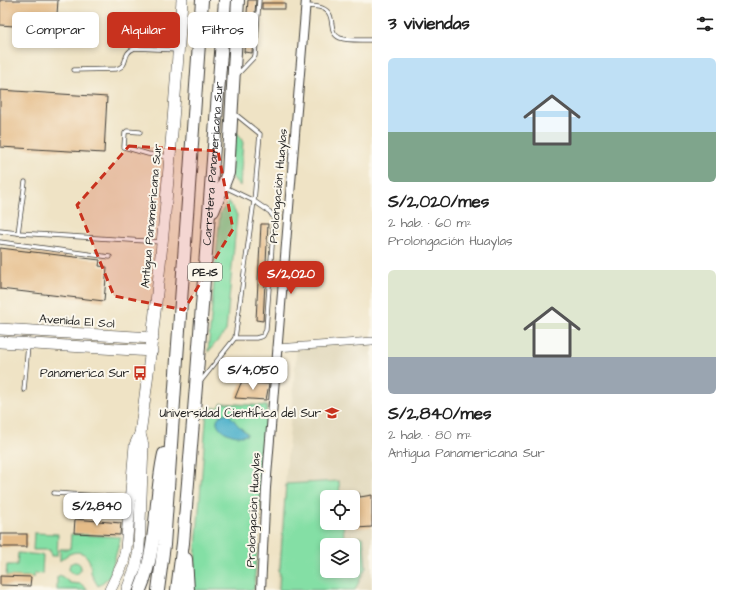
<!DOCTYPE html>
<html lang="es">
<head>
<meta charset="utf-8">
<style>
	body { margin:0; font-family:"Architects Daughter",sans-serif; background:#f6f6f6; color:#222; height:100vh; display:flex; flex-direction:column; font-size:15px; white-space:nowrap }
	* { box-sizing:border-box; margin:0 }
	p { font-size:13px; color:#767676 }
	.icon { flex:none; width:22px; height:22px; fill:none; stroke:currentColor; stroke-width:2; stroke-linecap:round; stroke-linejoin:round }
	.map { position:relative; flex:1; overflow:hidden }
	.panel { display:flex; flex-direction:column; background:#fff; width:360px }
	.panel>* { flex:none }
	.top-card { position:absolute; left:12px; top:12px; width:300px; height:36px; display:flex; gap:8px }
	.fabs { position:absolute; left:320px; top:490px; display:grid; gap:8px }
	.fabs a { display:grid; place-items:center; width:40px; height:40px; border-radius:6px; background:#fff; box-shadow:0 2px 6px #0003; font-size:20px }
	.price { position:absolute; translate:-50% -34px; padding:0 9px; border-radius:8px; background:#fff; color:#222; font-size:13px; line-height:26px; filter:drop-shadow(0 1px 2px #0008) }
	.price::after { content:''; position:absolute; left:50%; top:24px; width:12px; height:9px; margin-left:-6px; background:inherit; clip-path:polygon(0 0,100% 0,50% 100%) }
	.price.selected { background:#c8321e; color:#fff }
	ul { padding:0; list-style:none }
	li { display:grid; align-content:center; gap:8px; height:212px; padding:0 16px }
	li span { display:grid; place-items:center; height:124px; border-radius:6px; color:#555 }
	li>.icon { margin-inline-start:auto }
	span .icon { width:72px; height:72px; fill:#fffc; stroke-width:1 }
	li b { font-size:17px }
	h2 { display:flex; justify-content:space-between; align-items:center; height:48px; padding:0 16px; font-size:17px }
	.chip { padding:0 14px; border-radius:6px; background:#fff; box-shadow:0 2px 6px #0003; font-size:14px; line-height:36px }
	.chip.selected { background:#c8321e; color:#fff }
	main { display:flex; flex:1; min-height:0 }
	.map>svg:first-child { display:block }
	.built { fill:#ddd3b4; fill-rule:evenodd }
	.green { fill:#84dfa5; stroke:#507e60; fill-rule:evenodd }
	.water { fill:#4bb0ca; stroke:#346673 }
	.building { fill:#e5bc88 }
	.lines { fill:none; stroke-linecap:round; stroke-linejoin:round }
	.service-casing { stroke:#3c3a35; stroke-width:5 }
	.minor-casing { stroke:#3c3a35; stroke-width:8 }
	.tertiary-casing { stroke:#3c3a35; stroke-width:10 }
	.primary-casing { stroke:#3c3a35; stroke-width:12 }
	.motorway-casing { stroke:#3c3a35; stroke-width:14 }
	.service { stroke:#fff; stroke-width:3.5 }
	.minor { stroke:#fff; stroke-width:7 }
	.tertiary { stroke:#fff; stroke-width:8 }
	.primary { stroke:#fff; stroke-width:11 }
	.motorway { stroke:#fff; stroke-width:12 }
	.marked { fill:#c8321e; fill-opacity:0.2; stroke:#c8321e; stroke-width:3; stroke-dasharray:8 5; stroke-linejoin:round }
	.labels { text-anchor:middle; stroke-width:4; stroke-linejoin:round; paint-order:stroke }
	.shield { fill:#fbf7ec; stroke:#5f5e5a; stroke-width:1 }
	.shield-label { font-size:11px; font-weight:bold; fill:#1c1c1c }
	.street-label { font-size:12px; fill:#1c1c1c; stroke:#fbf7ec }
	.poi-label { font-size:12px; fill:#1c1c1c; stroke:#fbf7ec; text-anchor:end }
</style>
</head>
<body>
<main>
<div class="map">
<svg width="372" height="590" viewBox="0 0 372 590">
	<rect width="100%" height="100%" fill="#fbf7ec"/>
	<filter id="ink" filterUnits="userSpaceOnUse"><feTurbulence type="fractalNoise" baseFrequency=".025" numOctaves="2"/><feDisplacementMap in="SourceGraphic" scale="8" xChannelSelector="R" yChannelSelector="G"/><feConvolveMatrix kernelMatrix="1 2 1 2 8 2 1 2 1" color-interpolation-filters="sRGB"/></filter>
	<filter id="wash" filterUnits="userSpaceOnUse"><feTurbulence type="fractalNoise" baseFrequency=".012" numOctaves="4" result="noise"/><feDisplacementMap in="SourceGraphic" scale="16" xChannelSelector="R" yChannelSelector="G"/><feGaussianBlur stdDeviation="0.9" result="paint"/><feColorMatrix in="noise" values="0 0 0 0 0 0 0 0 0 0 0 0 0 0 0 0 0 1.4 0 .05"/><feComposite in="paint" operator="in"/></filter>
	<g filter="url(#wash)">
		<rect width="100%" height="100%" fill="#efe3c5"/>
		<path class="built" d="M372,335v255h-96l21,-247zM327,497h26v26h-26zM327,545h26v26h-26z"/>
		<g class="green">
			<polygon points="233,126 243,142 240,186 231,176"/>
			<polygon points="229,202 237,215 226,331 208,352 220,213"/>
			<polygon points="222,403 267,406 254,590 192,590 195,560 207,408 218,408"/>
			<path d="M339,481l1,16h-13v26h16l1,14h19l3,30 -11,23h-76l1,-17 -2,-2 2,-2 6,-85zM327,545h26v26h-26z"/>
			<polygon points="34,533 58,534 57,556 51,556 50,550 33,550"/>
			<path d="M71,534l50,3 -11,38 -2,3 -10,8c-2,-4 -6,-9 -7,-14 0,-3 0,-6 -1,-9 -5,-16 -21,-12 -30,-2v-12h10z"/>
			<polygon points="18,553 43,555 42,574 34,573 34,577 6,576 7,565 17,565"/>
			<circle cx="75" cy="568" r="6"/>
			<polygon points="60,575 70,583 81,584 88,590 57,590 57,577"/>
		</g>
		<path class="water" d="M228,413c6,7 11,15 19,20v2c-22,6 -44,-18 -19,-22z"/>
		<g id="blocks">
			<g class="building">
				<polygon points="0,0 58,0 56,29 0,25"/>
				<polygon points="248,0 256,0 252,53 244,52"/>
				<rect x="262" y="3" width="23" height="6"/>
				<polygon points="0,90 107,97 104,153 0,147"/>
				<polygon points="261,224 268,224 263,321 256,320"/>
				<polygon points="0,248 100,260 99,266 107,267 104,301 0,289"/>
				<polygon points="241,383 269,384 266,400 235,398"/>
				<polygon points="353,493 359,493 360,497 372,495 372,527 356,528"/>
				<polygon points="75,519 121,523 120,535 74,533"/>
				<rect x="0" y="534" width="27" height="13"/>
				<polygon points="0,576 31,577 30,586 0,585"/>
			</g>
		</g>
	</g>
	<g filter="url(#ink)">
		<use href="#blocks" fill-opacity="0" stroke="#3c3a35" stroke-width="1"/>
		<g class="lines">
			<defs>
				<g id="service">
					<path d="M306,6c5,0 11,0 16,2 16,6 4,24 18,30 7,3 24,2 32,2"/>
					<path d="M74,70l42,-1c15,-4 4,-15 19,-21l42,2"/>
					<polyline points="237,75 255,56 259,0"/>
					<polyline points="234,113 260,134 254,201 270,212 274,218 266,330 263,336 256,338 235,338"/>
					<polyline points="140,132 127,131 125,133 124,147 148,154 169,157"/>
					<polyline points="25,182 18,233 161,242"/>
					<polyline points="0,231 18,233"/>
					<polyline points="0,242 110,257"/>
					<polyline points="201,381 235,338 254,201 225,187"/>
					<polyline points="24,390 28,345"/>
					<polyline points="54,493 128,498"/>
				</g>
				<polyline id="minor" points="277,348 372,341"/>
				<polyline id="tertiary" points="261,590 266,488 306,0"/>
				<g id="primary">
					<polyline points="0,329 153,338"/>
					<polyline points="0,342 152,351"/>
					<path d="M110,590l13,-27 3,-14 9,-104 5,-11c20,-144 32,-289 42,-434"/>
					<polyline points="127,590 136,566 139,549 143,445 140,434"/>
				</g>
				<g id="motorway">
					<polyline points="213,211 228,173 238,0"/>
					<polyline points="186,559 188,590"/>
					<path d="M140,590c18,-42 14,-91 24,-136"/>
					<polyline points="158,590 164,545 202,0"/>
					<path id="s1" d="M177,590l6,-47 13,-157 29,-386"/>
				</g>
			</defs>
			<use href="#service" class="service-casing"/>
			<use href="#minor" class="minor-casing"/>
			<use href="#tertiary" class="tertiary-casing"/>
			<use href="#primary" class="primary-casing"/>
			<use href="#motorway" class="motorway-casing"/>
			<use href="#service" class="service"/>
			<use href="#minor" class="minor"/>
			<use href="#tertiary" class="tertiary"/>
			<use href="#primary" class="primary"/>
			<use href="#motorway" class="motorway"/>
		</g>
	</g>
	<path class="marked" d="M129,146l89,5 15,78 -49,81 -70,-14 -37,-91z"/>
	<defs>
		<symbol id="bus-bare" viewBox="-9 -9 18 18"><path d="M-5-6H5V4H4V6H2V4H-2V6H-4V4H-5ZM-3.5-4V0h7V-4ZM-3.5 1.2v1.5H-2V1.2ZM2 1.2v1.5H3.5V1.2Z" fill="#c8321e" stroke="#fbf7ec" stroke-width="2.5" paint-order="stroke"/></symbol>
		<symbol id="university-bare" viewBox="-9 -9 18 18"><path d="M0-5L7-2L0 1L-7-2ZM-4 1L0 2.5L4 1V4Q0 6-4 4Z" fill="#c8321e" stroke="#fbf7ec" stroke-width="2.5" paint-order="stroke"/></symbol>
	</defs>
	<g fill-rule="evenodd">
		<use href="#bus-bare" x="130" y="363" width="20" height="20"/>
		<use href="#university-bare" x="322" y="403" width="20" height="20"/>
	</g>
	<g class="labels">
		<rect class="shield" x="188" y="263" width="34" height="18" rx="3"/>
		<g class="shield-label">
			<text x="205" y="276">PE-1S</text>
		</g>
		<g class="street-label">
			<text dy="4" stroke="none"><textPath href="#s1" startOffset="428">Carretera Panamericana Sur</textPath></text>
			<text transform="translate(278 186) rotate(-85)" y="4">Prolongación Huaylas</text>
			<text transform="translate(151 216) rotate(-85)" y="4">Antigua Panamericana Sur</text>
			<text transform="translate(77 321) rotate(4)" y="4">Avenida El Sol</text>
			<text transform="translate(253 510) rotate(-87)" y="4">Prolongación Huaylas</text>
		</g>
		<g class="poi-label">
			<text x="129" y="377">Panamerica Sur</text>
			<text x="321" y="417">Universidad Científica del Sur</text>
		</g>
	</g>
</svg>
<div class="fabs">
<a><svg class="icon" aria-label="locate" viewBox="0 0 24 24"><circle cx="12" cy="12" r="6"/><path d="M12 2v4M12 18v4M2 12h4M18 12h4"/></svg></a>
<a><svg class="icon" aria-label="layers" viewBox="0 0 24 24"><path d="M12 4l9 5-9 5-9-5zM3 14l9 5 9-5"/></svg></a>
</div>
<b class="price selected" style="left:291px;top:295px">S/2,020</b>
<b class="price" style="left:253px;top:391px">S/4,050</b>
<b class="price" style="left:97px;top:527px">S/2,840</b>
<div class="top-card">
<a class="chip">Comprar</a>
<a class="chip selected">Alquilar</a>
<a class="chip">Filtros</a>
</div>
</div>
<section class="panel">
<h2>3 viviendas<svg class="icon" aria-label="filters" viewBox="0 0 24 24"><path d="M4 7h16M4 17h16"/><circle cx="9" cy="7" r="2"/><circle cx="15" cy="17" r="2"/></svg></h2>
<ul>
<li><span style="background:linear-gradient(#bfe0f5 60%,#7fa58c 0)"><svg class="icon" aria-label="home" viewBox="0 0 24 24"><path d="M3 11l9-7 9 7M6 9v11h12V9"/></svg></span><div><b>S/2,020/mes</b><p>2 hab. · 60 m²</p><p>Prolongación Huaylas</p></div></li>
<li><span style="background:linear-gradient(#dfe7d0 70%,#9aa5b1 0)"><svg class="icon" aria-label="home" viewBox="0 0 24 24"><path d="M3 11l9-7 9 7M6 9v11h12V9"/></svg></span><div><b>S/2,840/mes</b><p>2 hab. · 80 m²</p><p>Antigua Panamericana Sur</p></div></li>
</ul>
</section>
</main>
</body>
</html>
